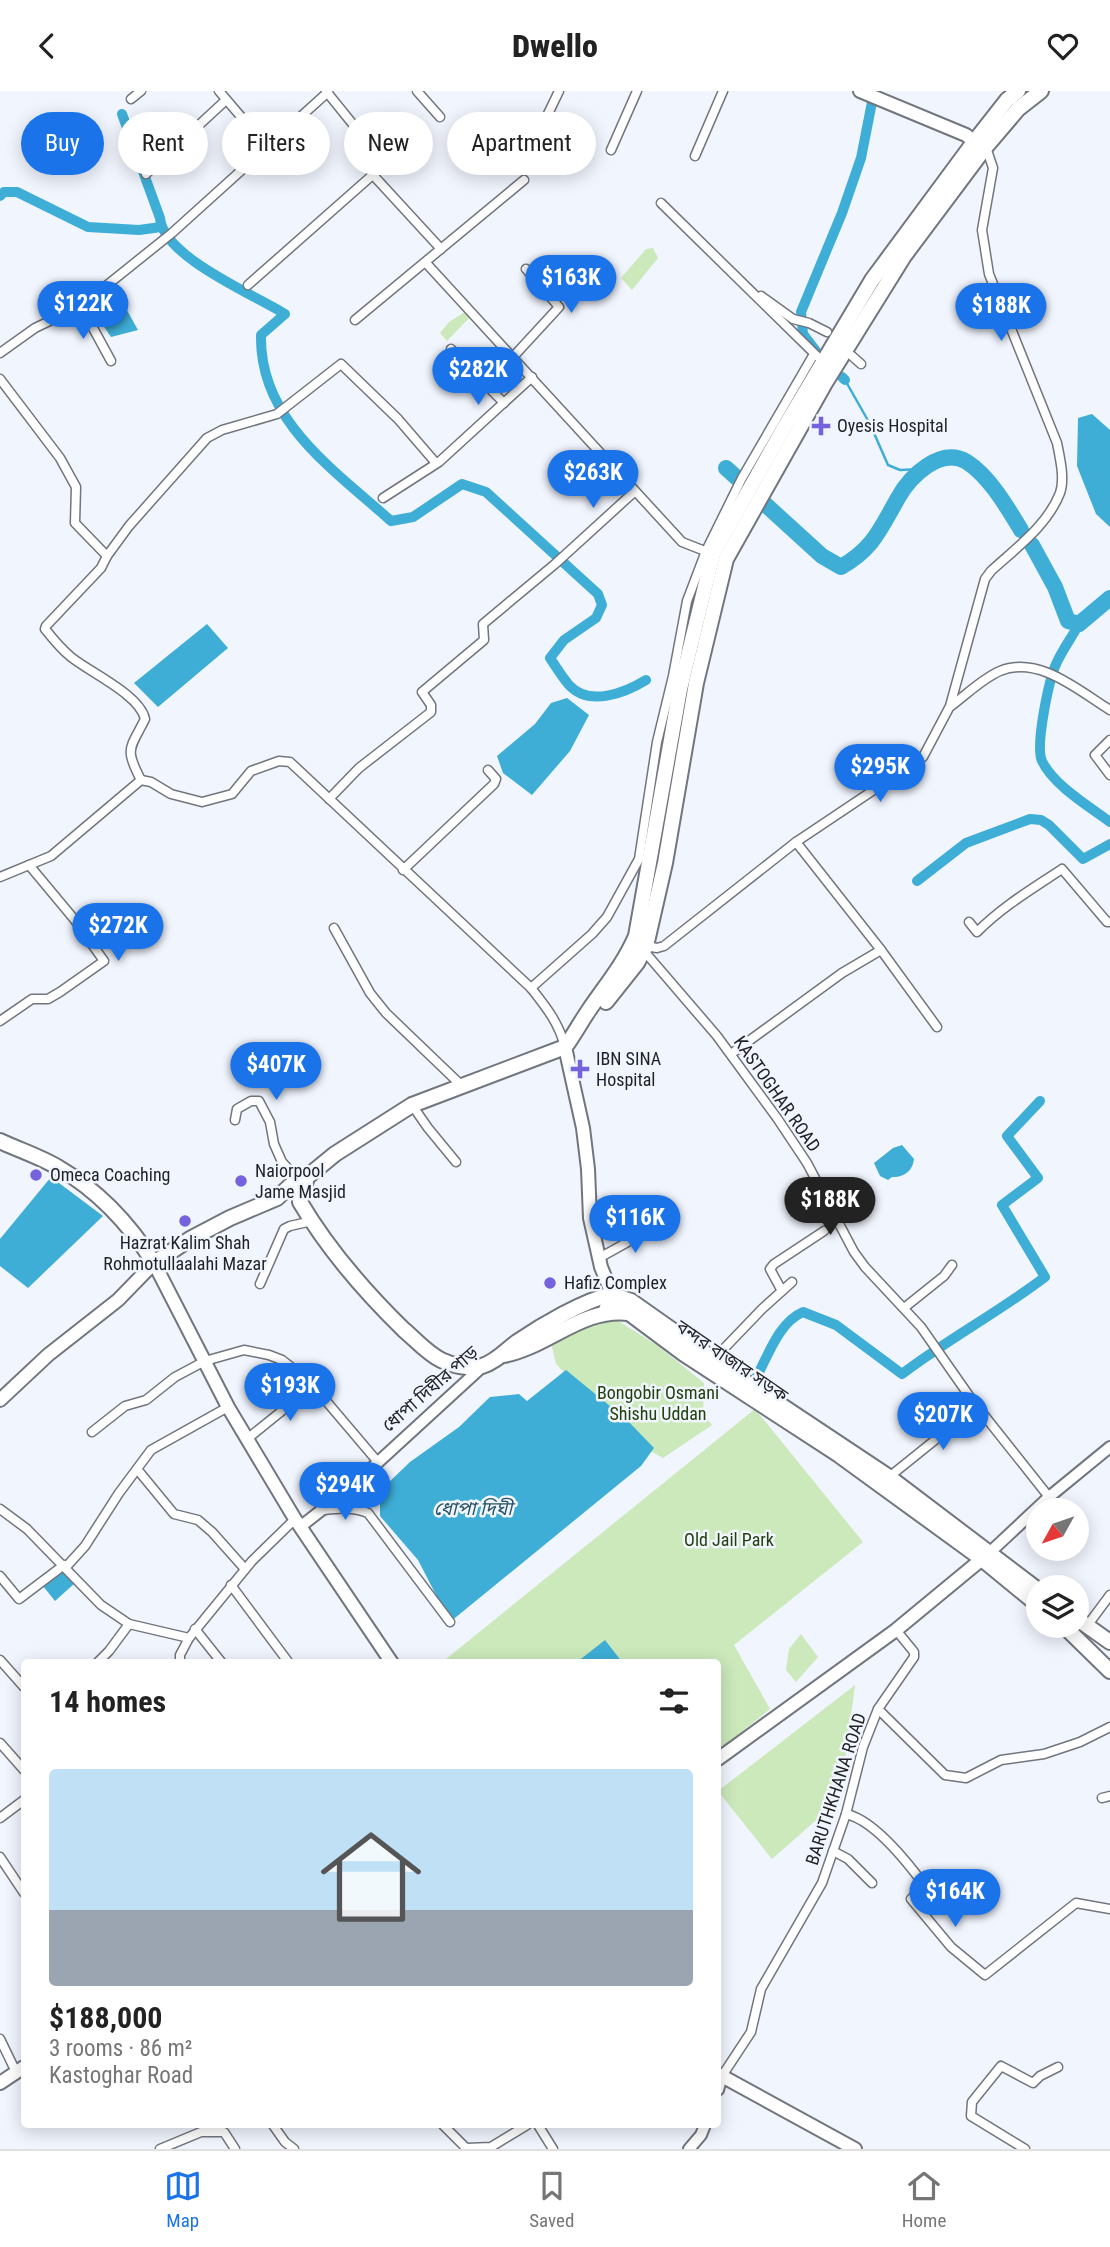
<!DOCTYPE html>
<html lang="en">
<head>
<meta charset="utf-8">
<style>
	body { margin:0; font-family:"Roboto Condensed","Noto Sans Bengali",sans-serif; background:#f2f2f2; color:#222; height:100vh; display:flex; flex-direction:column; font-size:26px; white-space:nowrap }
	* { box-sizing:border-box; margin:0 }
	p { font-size:23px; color:#767676 }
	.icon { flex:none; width:38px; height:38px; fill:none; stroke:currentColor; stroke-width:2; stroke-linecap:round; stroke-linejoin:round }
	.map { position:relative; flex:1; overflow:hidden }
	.sheet { position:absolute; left:21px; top:1568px; width:700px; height:469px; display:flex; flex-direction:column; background:#fff; border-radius:7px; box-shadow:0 4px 18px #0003 }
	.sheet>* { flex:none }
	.banner { position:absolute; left:21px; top:21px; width:700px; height:63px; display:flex; gap:14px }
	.needle { width:46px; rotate:230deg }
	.tools { position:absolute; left:1026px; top:1407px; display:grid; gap:14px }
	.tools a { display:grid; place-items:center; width:63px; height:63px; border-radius:50%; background:#fff; box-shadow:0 4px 18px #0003; font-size:35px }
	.price { position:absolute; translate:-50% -60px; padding:0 16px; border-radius:24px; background:#1a73e8; color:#fff; font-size:23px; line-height:46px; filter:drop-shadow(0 2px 4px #0008) }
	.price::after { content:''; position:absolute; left:50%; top:42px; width:21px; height:16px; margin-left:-10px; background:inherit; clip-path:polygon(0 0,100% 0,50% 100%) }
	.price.current { background:#222; color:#fff }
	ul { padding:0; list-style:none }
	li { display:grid; align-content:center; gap:14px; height:371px; padding:0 28px }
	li+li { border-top:2px solid #e0e0e0 }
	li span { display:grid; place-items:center; height:217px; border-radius:7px; color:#555 }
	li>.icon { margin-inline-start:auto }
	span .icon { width:126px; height:126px; fill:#fffc; stroke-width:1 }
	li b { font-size:30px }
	h2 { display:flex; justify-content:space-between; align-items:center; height:84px; padding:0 28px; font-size:30px }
	.pill { padding:0 24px; border-radius:32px; background:#fff; box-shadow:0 4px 18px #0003; font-size:24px; line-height:63px }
	.pill.current { background:#1a73e8; color:#fff }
	header { display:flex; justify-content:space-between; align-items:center; height:91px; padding:0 28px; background:#fff; font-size:32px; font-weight:800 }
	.tab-bar { display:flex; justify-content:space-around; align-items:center; height:98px; border-top:2px solid #e0e0e0; background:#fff; font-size:19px; color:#767676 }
	.tab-bar a { display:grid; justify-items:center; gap:4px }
	.tab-bar .current { color:#1a73e8 }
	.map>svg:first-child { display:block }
	.green { fill:#cbe9bb }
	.water { fill:#3eaed6 }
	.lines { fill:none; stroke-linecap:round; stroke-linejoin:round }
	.stream { stroke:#3eaed6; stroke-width:2.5 }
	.canal { stroke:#3eaed6; stroke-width:10 }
	.river { stroke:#3eaed6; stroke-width:16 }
	.minor-casing { stroke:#71757d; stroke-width:11 }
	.tertiary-casing { stroke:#71757d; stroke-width:14 }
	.secondary-casing { stroke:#71757d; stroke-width:16 }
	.primary-casing { stroke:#71757d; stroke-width:16 }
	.trunk-casing { stroke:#71757d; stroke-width:18 }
	.minor { stroke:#fff; stroke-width:8 }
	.tertiary { stroke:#fff; stroke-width:10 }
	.secondary { stroke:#fff; stroke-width:12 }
	.primary { stroke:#fff; stroke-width:12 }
	.trunk { stroke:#fff; stroke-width:14 }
	.poi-dot { fill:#7562dd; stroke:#f1f5fe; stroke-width:2.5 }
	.labels { text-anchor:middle; stroke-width:5; stroke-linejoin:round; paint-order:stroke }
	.poi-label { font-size:18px; fill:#1f2124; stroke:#f1f5fe; text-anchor:start }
	.street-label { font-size:18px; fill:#1f2124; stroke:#f1f5fe }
	.park-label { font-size:18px; fill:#22400b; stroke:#f1f5fe }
	.water-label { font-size:19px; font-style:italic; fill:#275466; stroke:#f1f5fe }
</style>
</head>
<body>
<header><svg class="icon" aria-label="back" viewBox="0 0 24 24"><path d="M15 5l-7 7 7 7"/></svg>Dwello<svg class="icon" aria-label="heart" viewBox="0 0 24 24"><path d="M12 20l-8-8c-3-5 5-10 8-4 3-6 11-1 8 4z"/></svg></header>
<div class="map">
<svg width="1110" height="2058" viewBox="0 0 1110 2058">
	<rect width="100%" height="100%" fill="#f1f5fe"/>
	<g class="green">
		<polygon points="653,157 658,167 632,199 621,187 646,158"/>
		<polygon points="465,221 470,226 447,250 440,242 449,231"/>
		<polygon points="612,1226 658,1255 704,1292 703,1323 712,1334 663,1367 632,1350 556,1273 551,1252"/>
		<polygon points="755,1318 863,1451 734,1554 770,1618 718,1660 718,1572 441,1572"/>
		<polygon points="801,1543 818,1566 796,1591 786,1579 789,1558"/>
		<polygon points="855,1594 842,1695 822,1724 772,1768 718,1700"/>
	</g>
	<g class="water">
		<polygon points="119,205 138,239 111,246 94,221"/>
		<polygon points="1092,323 1110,339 1110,436 1096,423 1077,375 1078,327"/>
		<polygon points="207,533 228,557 158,616 134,592"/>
		<polygon points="567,607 589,624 570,660 532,704 503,682 497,665 535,633 551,612"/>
		<path d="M902,1054l12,14c-1,12 -11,19 -22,18l-4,3 -8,-4 -6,-13 19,-15z"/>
		<polygon points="51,1086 103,1125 28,1197 0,1175 0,1148"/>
		<polygon points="566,1279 627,1329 654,1357 641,1375 450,1531 418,1469 380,1425 380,1409 385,1395 410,1371 459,1336 490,1306 519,1303 527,1310"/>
		<polygon points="62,1479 75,1492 55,1510 43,1495"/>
		<polygon points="605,1549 622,1571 577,1571"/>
	</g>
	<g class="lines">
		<polyline class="stream" points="845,289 870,333 888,374 900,379 923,378"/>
		<g class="canal">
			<path d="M122,23l38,104c3,39 95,77 125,96l-24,21c-2,85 73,135 130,186l22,-4 49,-33 24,8 112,102 4,11 -6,13 -32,22 -14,18c6,9 12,19 19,27 20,22 56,8 77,-5"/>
			<polyline points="0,105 4,101 17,101 88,136 139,139 161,136"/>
			<polyline points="816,260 803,243 801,221 842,122 861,67 874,1"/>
			<polyline points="842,286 845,289"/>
			<path d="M1079,533c-7,13 -16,25 -22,38 -8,16 -22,84 -15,99 11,24 48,46 68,61"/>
			<polyline points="917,790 966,752 1030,728 1041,729 1049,734 1083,768 1110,753"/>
			<path d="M756,1287c12,-22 23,-56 47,-66l33,13 66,49c46,-35 97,-62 143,-97l-43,-72 36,-27 -31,-42 33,-35"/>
		</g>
		<g class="river">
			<polyline points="726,377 737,387"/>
			<path d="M766,414l56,51 19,11c33,-19 39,-38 57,-69 12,-22 43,-52 69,-36 23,15 40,45 54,68"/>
			<polyline points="1032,454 1055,496 1068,530 1079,533 1110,507"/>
		</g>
		<defs>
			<g id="minor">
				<polyline points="219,0 266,55"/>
				<polyline points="417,0 440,26"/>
				<polyline points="131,8 141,0"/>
				<polyline points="547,25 559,0"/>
				<polyline points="611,59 637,0"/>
				<polyline points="695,65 723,0"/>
				<polyline points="146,83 226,9"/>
				<polyline points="373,84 441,158"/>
				<polyline points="661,112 818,266"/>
				<polyline points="426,172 682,451 710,462"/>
				<polyline points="248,194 385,73 326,0"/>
				<polyline points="761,205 793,228 809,232 827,241"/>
				<polyline points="81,215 111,270"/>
				<polyline points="355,229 524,89"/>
				<polyline points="451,258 504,312"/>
				<polyline points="0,262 35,237 81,215 172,142 328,1"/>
				<polyline points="852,265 861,273"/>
				<polyline points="513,266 559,216 526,178"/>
				<path d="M0,288l60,79 16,29 -1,36 32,33 -6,12 -55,58 -1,3c8,10 16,20 26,28 20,16 69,38 74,62 -15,30 -21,29 -4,61"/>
				<polyline points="383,407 439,371 532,286"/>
				<polyline points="107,465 129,435 207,347 222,339 277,323 341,273 398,328 435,371"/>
				<path d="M951,615c15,-11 32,-28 49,-35 39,-16 79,20 110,39"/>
				<polyline points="1110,649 1095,664 1110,684"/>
				<polyline points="329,708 359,677 431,621 431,614 422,601 484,549 483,533 555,473 634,401"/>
				<polyline points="796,751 881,859 937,936"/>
				<polyline points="403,779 494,693 496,688 488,679"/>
				<path d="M0,786l51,-21 90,-76 10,2 20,12 31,8 30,-8 19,-23 28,-10 11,1 241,226c15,19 28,35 34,59"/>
				<path d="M969,831l8,10c26,-26 55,-43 85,-63l45,53h3"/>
				<polyline points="334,837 370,902 386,922 461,994"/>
				<path d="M646,855l11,2 7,-2 132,-104 127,-85 27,-51 35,-127 6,-8c25,-23 56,-45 69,-78 5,-14 0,-35 -3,-50l-68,-169 -7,-44 11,-62 -5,-15 -4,-4"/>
				<polyline points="644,860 717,945 777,1027 807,1072 854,1161 865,1176 921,1236 972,1309 1049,1406"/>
				<polyline points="531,897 592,843 607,826 639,768 657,651 673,585 687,510 706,460 742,387 814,263"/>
				<polyline points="0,930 32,908 48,908 60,901 104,870 74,828 29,774"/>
				<polyline points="731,963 842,882 881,859"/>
				<polyline points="412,1014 428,1037 456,1071"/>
				<polyline points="235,1029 237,1018 251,1010 259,1010 270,1031 274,1053 282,1071 299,1090"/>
				<polyline points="599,1167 626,1152 652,1133"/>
				<polyline points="260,1193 284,1138 290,1135 312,1130"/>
				<polyline points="782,1200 770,1178 774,1173 824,1140"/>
				<polyline points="904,1217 944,1185 952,1174"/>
				<polyline points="714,1268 762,1218 792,1191"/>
				<polyline points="92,1341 125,1315 146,1309 175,1286 205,1270 244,1259 269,1264 282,1269 310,1291 377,1370"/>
				<polyline points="247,1348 283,1319 310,1291"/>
				<polyline points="137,1378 174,1423 198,1429 212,1441 245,1478"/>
				<polyline points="889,1386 935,1349 935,1340 972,1309"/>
				<polyline points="0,1418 27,1438 101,1514 129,1533"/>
				<path d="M324,1419c16,-2 29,-3 44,3l82,109"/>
				<polyline points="66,1476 85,1455 119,1402 151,1359 228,1316"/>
				<polyline points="0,1485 19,1508 64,1474"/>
				<polyline points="231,1494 289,1572"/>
				<polyline points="1087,1535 1110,1504"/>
				<polyline points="195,1538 222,1572"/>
				<polyline points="0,1569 24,1596"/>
				<polyline points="97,1572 109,1560 129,1533 189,1547 252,1470 295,1428"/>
				<polyline points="180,1572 180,1564 189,1547"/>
				<polyline points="878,1618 945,1684 966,1687 1001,1669 1044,1663 1080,1651 1110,1636"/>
				<polyline points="0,1652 24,1679"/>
				<polyline points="1102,1707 1110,1705"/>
				<path d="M846,1723c28,6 62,49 79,72l-14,13 40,48 34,28 91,-72 34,6"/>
				<polyline points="0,1727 24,1709"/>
				<polyline points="833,1760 848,1768 872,1792"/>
				<polyline points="0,1766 24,1802"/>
				<polyline points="0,1948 16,1981"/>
				<polyline points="722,1985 751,1941 761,1898 822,1792 846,1723 863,1656 878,1618 914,1566 914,1561 896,1539"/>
				<polyline points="273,2034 285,2051 294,2058"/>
				<polyline points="443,2034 466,2057 491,2056 527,2034"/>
				<polyline points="538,2034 553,2058"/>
				<polyline points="160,2058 201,2041 224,2041 235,2058"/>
				<polyline points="1025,2058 971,2025 972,2011 1001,1975 1033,1992 1040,1985 1058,1976"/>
			</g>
			<g id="tertiary">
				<polyline points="300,1436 351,1396 483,1275"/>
				<polyline points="986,1465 1049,1406 1110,1356"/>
				<polyline points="718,1999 722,1985"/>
				<polyline points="689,2058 701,2044 705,2034"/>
			</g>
			<g id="secondary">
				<polyline points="154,1172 228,1316 295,1428 392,1572"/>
				<polyline points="718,1668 896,1539 982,1468"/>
				<polyline points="718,1983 855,2058"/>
				<polyline points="0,1992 24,1976"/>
			</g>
			<g id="primary">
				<polyline points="860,0 966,44 981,56"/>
				<polyline points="565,956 583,1037 588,1078 590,1127 601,1176 612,1203 604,1221"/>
				<polyline points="0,1309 48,1264 118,1209 154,1172"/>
			</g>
			<g id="trunk">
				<polyline points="606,911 637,872 646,855 665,772 696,592 726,468 825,292 904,165 984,58 1018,18 1041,0"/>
				<path d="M0,1050c19,9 41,16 59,27 40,23 71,57 95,95l36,-24 40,-21 47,-20 14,-13 16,-8 28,-23 77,-49 153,-58c9,-12 15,-24 24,-37 17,-25 35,-46 47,-74l44,-247 33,-135 72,-128 87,-146 102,-138 33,-42 11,-9"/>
				<path d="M307,1086l-7,25c29,49 64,89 104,128 12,10 23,23 37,30 12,6 29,9 41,6 14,-4 24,-16 35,-24 25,-17 66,-41 95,-48"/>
				<polyline points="612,1203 629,1222 684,1263 839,1364 982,1468 1038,1514"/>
				<polyline points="613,1204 631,1210 746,1291 889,1386 1038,1499"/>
				<path d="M504,1264c45,-9 78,-48 125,-42"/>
				<polyline points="1076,1527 1110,1551"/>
				<polyline points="1064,1535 1110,1580"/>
			</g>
		</defs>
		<use href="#minor" class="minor-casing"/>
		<use href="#tertiary" class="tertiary-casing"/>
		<use href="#secondary" class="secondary-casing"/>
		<use href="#primary" class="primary-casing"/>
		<use href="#trunk" class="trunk-casing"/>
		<use href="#minor" class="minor"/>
		<use href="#tertiary" class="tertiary"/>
		<use href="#secondary" class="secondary"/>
		<use href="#primary" class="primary"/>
		<use href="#trunk" class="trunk"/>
	</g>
	<g class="poi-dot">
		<path d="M817.5 324.5h7v7h7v7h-7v7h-7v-7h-7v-7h7z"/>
		<path d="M576.5 967.5h7v7h7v7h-7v7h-7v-7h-7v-7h7z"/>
		<circle cx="36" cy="1084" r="7"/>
		<circle cx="241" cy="1090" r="7"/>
		<circle cx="185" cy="1130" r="7"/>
		<circle cx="550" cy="1192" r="7"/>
	</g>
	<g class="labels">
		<g class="poi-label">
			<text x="837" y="341">Oyesis Hospital</text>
			<text x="596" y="974">IBN SINA<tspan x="596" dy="21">Hospital</tspan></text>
			<text x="255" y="1086">Naiorpool<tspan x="255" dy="21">Jame Masjid</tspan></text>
			<text x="50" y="1090">Omeca Coaching</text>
			<text x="185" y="1158" text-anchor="middle">Hazrat Kalim Shah<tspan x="185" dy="21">Rohmotullaalahi Mazar</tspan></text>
			<text x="564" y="1198">Hafiz Complex</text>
		</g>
		<g class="street-label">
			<text transform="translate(777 1003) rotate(55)" y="6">KASTOGHAR ROAD</text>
			<text transform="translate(732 1270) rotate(34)" y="6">বন্দর বাজার সড়ক</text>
			<text transform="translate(430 1298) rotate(-41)" y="6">ধোপা দিঘীর পাড়</text>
			<text transform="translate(836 1698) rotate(-72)" y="6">BARUTHKHANA ROAD</text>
		</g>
		<g class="park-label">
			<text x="658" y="1308">Bongobir Osmani<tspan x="658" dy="21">Shishu Uddan</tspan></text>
			<text x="729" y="1455">Old Jail Park</text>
		</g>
		<g class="water-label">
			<text x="473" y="1424">ধোপা দিঘী</text>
		</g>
	</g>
</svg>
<div class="tools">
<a><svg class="needle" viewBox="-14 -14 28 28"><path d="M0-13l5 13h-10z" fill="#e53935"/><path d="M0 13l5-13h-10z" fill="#767676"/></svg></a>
<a><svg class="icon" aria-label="layers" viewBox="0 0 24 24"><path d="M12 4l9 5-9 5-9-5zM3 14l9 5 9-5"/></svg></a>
</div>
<b class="price" style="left:571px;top:224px">$163K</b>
<b class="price" style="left:83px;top:250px">$122K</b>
<b class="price" style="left:1001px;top:252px">$188K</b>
<b class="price" style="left:478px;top:316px">$282K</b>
<b class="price" style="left:593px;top:419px">$263K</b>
<b class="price" style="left:880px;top:713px">$295K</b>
<b class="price" style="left:118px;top:872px">$272K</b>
<b class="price" style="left:276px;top:1011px">$407K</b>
<b class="price current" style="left:830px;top:1146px">$188K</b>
<b class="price" style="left:635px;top:1164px">$116K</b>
<b class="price" style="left:290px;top:1332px">$193K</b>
<b class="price" style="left:943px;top:1361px">$207K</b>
<b class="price" style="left:345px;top:1431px">$294K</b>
<b class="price" style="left:955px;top:1838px">$164K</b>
<div class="banner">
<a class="pill current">Buy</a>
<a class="pill">Rent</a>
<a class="pill">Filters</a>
<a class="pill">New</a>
<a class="pill">Apartment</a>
</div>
<section class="sheet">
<h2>14 homes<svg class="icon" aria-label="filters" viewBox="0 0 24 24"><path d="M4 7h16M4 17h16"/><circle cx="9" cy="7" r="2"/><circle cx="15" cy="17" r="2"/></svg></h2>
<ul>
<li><span style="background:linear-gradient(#bfe0f5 65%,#9aa5b1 0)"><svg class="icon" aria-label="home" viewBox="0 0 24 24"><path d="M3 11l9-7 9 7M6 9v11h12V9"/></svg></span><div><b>$188,000</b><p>3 rooms · 86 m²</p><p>Kastoghar Road</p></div></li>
</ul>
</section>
</div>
<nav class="tab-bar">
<a class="current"><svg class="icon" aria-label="map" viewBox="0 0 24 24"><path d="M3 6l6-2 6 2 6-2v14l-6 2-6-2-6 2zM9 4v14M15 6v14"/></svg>Map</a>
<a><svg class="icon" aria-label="saved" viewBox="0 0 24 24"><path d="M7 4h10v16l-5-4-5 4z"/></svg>Saved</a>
<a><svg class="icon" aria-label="home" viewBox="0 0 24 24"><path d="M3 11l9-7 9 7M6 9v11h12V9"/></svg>Home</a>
</nav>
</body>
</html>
